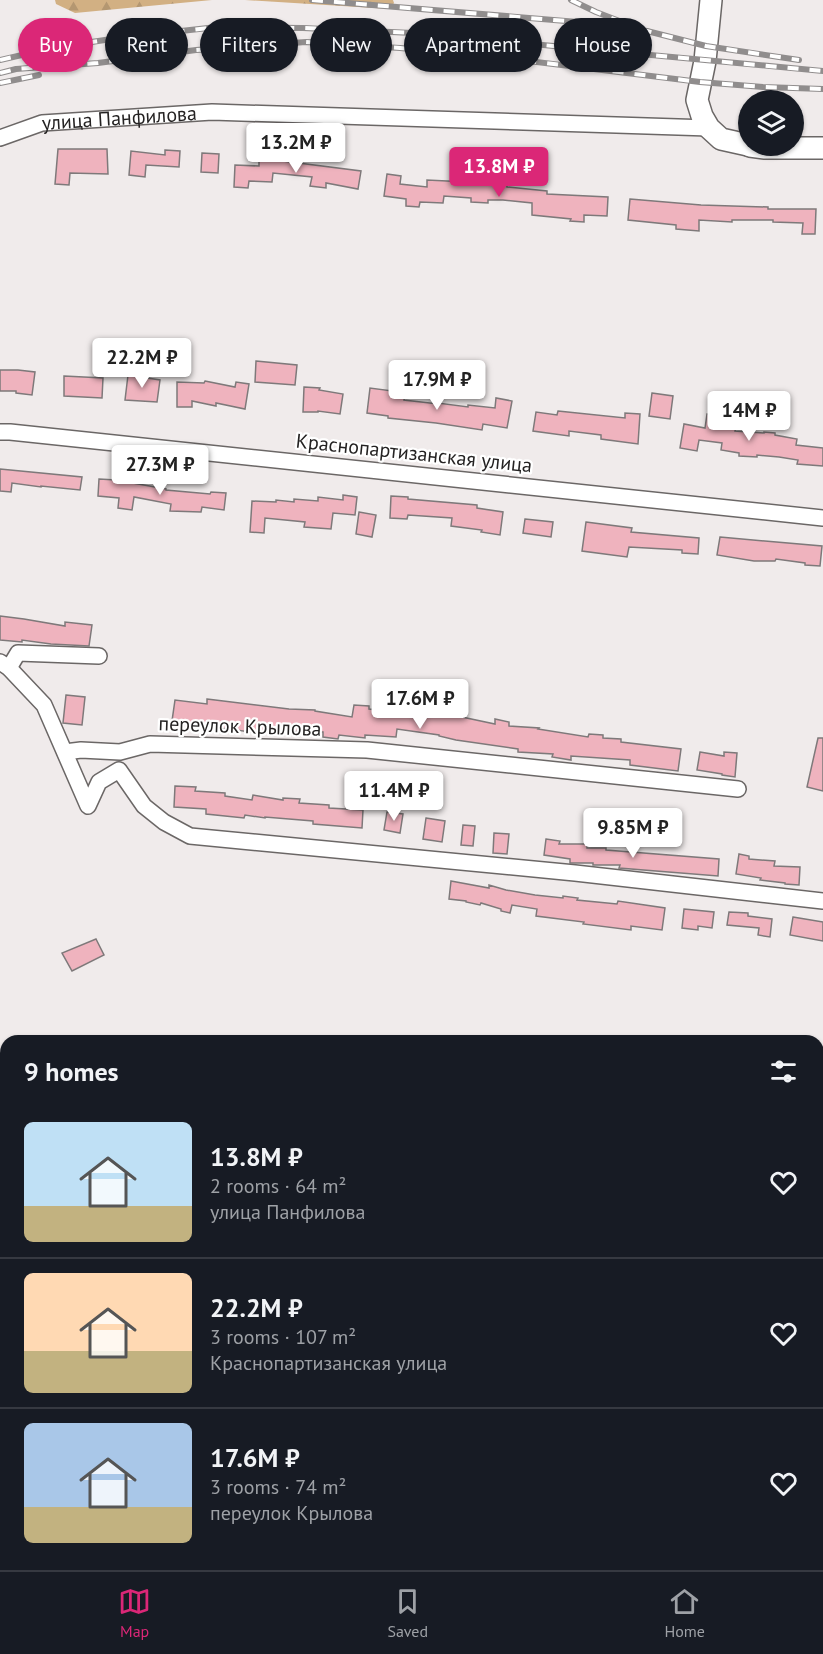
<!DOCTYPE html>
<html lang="en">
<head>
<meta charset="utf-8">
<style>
	body { margin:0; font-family:"PT Sans",sans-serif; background:#242831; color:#f1f3f6; height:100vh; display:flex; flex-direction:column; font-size:22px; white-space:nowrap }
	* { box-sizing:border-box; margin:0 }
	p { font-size:20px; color:#9ea1a6 }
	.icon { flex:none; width:33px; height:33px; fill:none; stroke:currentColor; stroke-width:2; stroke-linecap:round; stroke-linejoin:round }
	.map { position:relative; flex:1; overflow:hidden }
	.drawer { position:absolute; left:0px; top:1035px; width:824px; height:536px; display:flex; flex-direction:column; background:#171b24; border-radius:18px 18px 0 0; box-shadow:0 2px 4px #0004 }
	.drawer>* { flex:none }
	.top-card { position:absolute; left:18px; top:18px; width:788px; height:54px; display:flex; gap:12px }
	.controls { position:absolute; left:738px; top:90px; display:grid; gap:12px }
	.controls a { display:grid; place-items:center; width:66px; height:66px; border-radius:50%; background:#171b24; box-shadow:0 2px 4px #0004; font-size:30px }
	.price { position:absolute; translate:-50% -51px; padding:0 14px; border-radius:6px; background:#fff; color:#222; font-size:20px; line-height:39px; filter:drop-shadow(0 2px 3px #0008) }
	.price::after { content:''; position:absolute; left:50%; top:36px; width:18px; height:14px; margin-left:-9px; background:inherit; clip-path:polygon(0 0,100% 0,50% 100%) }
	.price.current { background:#db2777; color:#fff }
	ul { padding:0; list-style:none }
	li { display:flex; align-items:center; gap:18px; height:150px; padding:0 24px }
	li+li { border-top:2px solid #363941 }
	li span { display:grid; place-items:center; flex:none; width:168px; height:120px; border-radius:9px; color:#555 }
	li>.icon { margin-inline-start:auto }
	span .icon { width:72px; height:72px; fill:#fffc; stroke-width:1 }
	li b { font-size:26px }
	h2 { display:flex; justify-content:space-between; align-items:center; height:72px; padding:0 24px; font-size:26px }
	.tag { padding:0 21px; border-radius:27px; background:#171b24; box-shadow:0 2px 4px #0004; font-size:21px; line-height:54px }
	.tag.current { background:#db2777; color:#fff }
	.tab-bar { display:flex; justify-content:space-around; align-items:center; height:84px; border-top:2px solid #363941; background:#171b24; font-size:16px; color:#9ea1a6 }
	.tab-bar a { display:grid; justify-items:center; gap:3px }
	.tab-bar .current { color:#db2777 }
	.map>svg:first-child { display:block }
	.forest { fill:url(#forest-firs) }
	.building { fill:#efb3be; stroke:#7e797a; stroke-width:1.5 }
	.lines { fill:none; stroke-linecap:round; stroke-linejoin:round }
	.street-casing { stroke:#6b6766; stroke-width:18 }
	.secondary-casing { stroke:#6b6766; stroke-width:24 }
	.street { stroke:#fff; stroke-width:15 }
	.secondary { stroke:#fff; stroke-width:21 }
	.rail-casing { stroke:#908d8d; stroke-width:6 }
	.rail { stroke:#fff; stroke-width:4; stroke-dasharray:11; stroke-linecap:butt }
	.labels { text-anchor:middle; stroke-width:4.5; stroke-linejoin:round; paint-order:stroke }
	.street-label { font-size:20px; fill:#242222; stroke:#fff }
</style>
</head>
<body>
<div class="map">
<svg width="823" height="1570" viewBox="0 0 823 1570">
	<defs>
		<pattern id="forest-firs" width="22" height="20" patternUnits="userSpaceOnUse" patternTransform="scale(1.5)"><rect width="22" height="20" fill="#d2b083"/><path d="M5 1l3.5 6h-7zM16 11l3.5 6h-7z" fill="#b49771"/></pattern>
	</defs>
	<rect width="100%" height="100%" fill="#f0ebeb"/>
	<g class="forest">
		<polygon points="55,0 212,0 75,13 56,4"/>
		<polygon points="245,0 393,0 394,3 390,9"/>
	</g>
	<g class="building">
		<polygon points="58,149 107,149 108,174 70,173 69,185 55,184"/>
		<polygon points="165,150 180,151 179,167 146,165 145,177 129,175 131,151 165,155"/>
		<polygon points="202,153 219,154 218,173 201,172"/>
		<polygon points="259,158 361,171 358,189 326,183 326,188 310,186 312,177 273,173 272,182 249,181 248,188 234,187 235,165 259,166"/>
		<polygon points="387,174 401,176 400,184 427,187 427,180 467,182 467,184 507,185 507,187 547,191 547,194 608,197 607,216 584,215 584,222 570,221 571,219 532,215 532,203 503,200 488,200 488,203 471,202 471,198 444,196 443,203 420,202 419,207 406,206 406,199 384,196"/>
		<polygon points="630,199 701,205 768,207 768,209 816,209 815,234 802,234 803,223 773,222 773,220 732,220 732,222 699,220 699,231 676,229 676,225 628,220"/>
		<polygon points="256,361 297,365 295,385 255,382"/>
		<polygon points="0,370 18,370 35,372 32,395 16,393 16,391 0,391"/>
		<polygon points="128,375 160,380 157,402 125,400"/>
		<polygon points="64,376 103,378 102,398 64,396"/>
		<polygon points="205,381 235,387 236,382 249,384 245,409 216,403 216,406 192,401 192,407 177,407 177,382 204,383"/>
		<polygon points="304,387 320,388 319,390 343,394 340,414 318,411 318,412 303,412"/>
		<polygon points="392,387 406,389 404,400 438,404 438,403 468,407 468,405 495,408 496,398 512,401 507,428 483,424 482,430 436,423 388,418 388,416 367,413 370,388 392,391"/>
		<polygon points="652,393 673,396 670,419 649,416"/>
		<polygon points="558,411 625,418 625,413 640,414 638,444 601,439 601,435 569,431 569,436 533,431 536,412 557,415"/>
		<polygon points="707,414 719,416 719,418 737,421 735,431 764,433 764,432 775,433 775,435 797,439 796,445 823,448 823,466 797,464 798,460 779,457 757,455 757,457 739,456 739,453 721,450 722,443 699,440 697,451 680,448 684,424 705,428"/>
		<polygon points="0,469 82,477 80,490 41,486 41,487 12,483 11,492 0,491"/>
		<polygon points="99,479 116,480 166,489 166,490 210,494 211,492 226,493 224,510 202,507 201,512 170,511 171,504 134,497 132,510 118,508 119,498 98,496"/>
		<polygon points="343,495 357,497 355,515 333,513 331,529 304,527 305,522 265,518 264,533 250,532 252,501 276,502 276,500 294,502 294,499 318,501 318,497 343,500"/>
		<polygon points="391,496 408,497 408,499 477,505 477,508 503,512 500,535 481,532 482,530 451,526 452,518 408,515 407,519 390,518"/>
		<polygon points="359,512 376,515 372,537 356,534"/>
		<polygon points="525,519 553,522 551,537 523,533"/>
		<polygon points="586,522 632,528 631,532 699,538 698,554 682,553 682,550 629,547 627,557 582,551"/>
		<polygon points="720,537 822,546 820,566 805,565 805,563 776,559 775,561 754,561 717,555"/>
		<polygon points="0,616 24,619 65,626 65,622 92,625 89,646 51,644 22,640 22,642 0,640"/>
		<polygon points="66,695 85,697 82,725 63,723"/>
		<polygon points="207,699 289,709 315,710 315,711 352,717 354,705 369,706 369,709 415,713 416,710 443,713 495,724 495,719 509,722 509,726 539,728 538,729 588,737 589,734 603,735 603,738 621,739 621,742 681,749 678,771 630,765 630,760 571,756 571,760 552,757 553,754 518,752 518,749 456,740 439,736 439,735 397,729 396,737 365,735 365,738 339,735 338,739 323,737 323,732 288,731 287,733 257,732 257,733 222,728 222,730 172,721 175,700 207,704"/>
		<polygon points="818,738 823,738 823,791 807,787"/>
		<polygon points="700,752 724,756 724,752 737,753 735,777 722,775 722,774 697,770"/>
		<polygon points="175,786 196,787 195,791 225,793 225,796 252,800 253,795 283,800 283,798 300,799 299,803 329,805 329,808 363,810 362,828 313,824 313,821 265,817 265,818 245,815 244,818 206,814 206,809 174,807"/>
		<polygon points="387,812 403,814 400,833 384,830"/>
		<polygon points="426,818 445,821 442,842 423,839"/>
		<polygon points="463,825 475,826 473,846 461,845"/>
		<polygon points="494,833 509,834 507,854 493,853"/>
		<polygon points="546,839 560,841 559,844 587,844 587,848 606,848 606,850 719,859 718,876 619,868 620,865 593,865 593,863 570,863 570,859 544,855"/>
		<polygon points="739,854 749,856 749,859 775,861 774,866 800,867 799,885 785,884 785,883 760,880 761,878 736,874"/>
		<polygon points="451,881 489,888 489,885 506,890 535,895 563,898 563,896 578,898 577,900 617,904 618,901 665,908 662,930 631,926 631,930 583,924 584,922 536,916 537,909 512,905 510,913 501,911 501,909 481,903 480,905 466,902 466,901 449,899"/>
		<polygon points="684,909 714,912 712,928 698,926 698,930 682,928"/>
		<polygon points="729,912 748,913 748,916 772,919 770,937 758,935 759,928 727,925"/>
		<polygon points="793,917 823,922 823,941 790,935"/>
		<polygon points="96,939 104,955 72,971 62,953"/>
	</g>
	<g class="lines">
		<defs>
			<g id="street">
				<path id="s1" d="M0,138l42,-15 170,-11 497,16"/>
				<polyline points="0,432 10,432 823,518"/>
				<polyline points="0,662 9,668 44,705 88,806 99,782 119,770 144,806 164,822 190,836 575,873 823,901"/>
				<polyline points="9,668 18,653 99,656"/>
				<polyline points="65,752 81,750 120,752 150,744 367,750 738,789"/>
				<polyline points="818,1399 823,1400"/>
			</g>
			<g id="secondary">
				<polyline points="711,0 705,61 697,100 702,116 709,128 721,139 748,145"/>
				<polyline points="750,146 765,148 823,148"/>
			</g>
		</defs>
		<use href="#street" class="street-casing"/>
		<use href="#secondary" class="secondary-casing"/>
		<use href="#street" class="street"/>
		<use href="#secondary" class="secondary"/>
		<defs>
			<g id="rail">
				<polyline points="312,0 578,22 647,31 706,46 799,60"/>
				<polyline points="571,0 596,12 622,22"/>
				<polyline points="0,60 52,48 118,38 217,27 303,28 413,33 823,71"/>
				<polyline points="0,73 16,69 98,63 196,50 306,42 400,48 488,56 700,82 763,87 823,89"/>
				<polyline points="0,83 39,75"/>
				<polyline points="0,1183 6,1195"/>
				<polyline points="207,1564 207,1570"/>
				<polyline points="283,1564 285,1570"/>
			</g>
		</defs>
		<use href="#rail" class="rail-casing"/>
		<use href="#rail" class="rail"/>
	</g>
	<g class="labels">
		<g class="street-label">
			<text dy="7" stroke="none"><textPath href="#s1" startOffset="122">улица Панфилова</textPath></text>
			<text transform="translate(414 453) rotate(6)" y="7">Краснопартизанская улица</text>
			<text transform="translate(240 726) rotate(2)" y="7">переулок Крылова</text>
		</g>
	</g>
</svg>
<div class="controls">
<a><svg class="icon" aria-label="layers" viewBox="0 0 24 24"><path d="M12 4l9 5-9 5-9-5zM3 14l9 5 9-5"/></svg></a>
</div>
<b class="price" style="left:296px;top:174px">13.2M ₽</b>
<b class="price current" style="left:499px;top:198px">13.8M ₽</b>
<b class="price" style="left:142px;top:389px">22.2M ₽</b>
<b class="price" style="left:437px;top:411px">17.9M ₽</b>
<b class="price" style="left:749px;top:442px">14M ₽</b>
<b class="price" style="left:160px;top:496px">27.3M ₽</b>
<b class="price" style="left:420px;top:730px">17.6M ₽</b>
<b class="price" style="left:394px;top:822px">11.4M ₽</b>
<b class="price" style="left:633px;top:859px">9.85M ₽</b>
<div class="top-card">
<a class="tag current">Buy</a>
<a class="tag">Rent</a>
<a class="tag">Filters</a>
<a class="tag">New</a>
<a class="tag">Apartment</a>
<a class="tag">House</a>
</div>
<section class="drawer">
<h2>9 homes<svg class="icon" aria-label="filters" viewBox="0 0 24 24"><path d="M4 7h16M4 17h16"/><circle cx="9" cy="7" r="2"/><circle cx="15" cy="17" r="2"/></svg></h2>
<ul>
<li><span style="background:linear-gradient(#bfe0f5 70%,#c2b280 0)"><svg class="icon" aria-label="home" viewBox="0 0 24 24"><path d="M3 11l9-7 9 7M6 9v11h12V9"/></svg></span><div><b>13.8M ₽</b><p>2 rooms · 64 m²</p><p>улица Панфилова</p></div><svg class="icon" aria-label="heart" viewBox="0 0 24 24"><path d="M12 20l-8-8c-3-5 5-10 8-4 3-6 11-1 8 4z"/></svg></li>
<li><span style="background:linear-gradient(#ffd9b3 65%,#c2b280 0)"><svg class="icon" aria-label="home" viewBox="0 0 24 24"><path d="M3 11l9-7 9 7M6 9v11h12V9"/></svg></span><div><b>22.2M ₽</b><p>3 rooms · 107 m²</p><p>Краснопартизанская улица</p></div><svg class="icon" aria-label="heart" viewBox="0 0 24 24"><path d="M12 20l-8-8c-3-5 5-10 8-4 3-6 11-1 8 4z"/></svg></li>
<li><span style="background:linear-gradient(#a9c7e8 70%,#c2b280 0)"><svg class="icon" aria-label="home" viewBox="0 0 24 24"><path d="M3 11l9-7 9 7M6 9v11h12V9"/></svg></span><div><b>17.6M ₽</b><p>3 rooms · 74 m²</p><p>переулок Крылова</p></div><svg class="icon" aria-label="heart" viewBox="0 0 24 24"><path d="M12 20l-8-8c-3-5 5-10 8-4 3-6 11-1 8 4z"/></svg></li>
</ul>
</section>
</div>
<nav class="tab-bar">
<a class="current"><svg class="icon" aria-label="map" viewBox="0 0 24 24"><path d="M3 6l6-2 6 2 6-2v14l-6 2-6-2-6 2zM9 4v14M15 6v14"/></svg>Map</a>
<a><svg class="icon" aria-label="saved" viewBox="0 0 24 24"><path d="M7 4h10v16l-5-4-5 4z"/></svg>Saved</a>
<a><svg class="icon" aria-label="home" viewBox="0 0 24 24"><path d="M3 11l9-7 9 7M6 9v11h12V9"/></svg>Home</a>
</nav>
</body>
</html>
